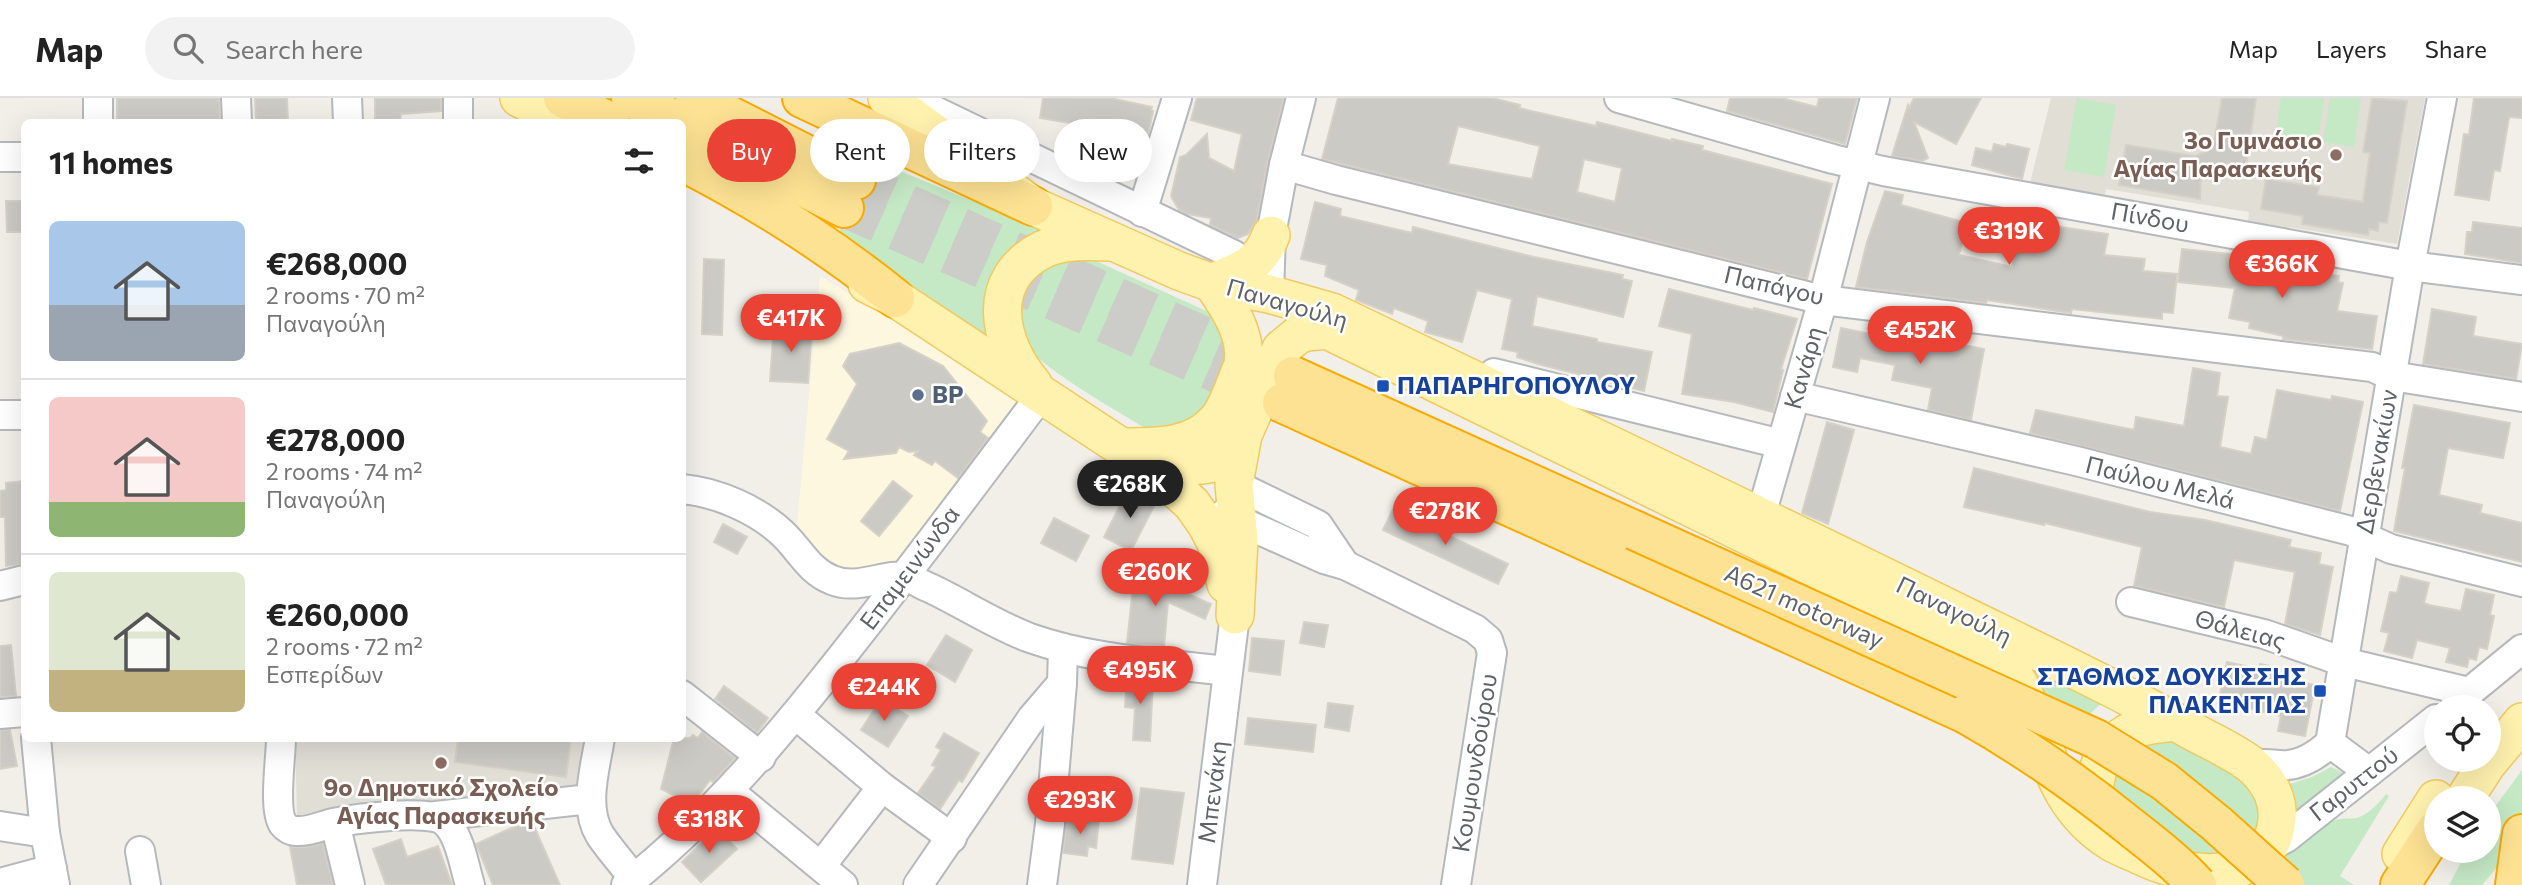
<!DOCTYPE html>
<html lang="en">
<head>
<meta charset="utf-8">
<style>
	body { margin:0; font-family:Commissioner,sans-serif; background:#f2f2f2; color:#222; height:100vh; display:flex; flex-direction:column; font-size:26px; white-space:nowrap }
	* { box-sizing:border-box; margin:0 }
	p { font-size:23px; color:#767676 }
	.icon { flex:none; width:38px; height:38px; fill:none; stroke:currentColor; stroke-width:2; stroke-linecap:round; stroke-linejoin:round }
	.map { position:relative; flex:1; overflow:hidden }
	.details { position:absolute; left:21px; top:21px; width:665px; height:623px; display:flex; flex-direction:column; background:#fff; border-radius:10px; box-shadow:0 7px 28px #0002 }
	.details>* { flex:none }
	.guide { position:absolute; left:707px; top:21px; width:665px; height:63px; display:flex; gap:14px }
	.fabs { position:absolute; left:2424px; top:597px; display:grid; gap:14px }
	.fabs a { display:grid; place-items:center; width:77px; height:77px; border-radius:50%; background:#fff; box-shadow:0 7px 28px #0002; font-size:35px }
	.price { position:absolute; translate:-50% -60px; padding:0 16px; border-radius:24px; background:#ea4335; color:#fff; font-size:23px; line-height:46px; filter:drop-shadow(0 2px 4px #0008) }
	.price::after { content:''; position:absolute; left:50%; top:42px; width:21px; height:16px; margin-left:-10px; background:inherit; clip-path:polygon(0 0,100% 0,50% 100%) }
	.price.active { background:#222; color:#fff }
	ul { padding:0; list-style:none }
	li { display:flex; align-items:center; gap:21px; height:175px; padding:0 28px }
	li+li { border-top:2px solid #e0e0e0 }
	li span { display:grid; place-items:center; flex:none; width:196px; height:140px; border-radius:10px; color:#555 }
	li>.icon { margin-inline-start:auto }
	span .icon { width:84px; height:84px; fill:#fffc; stroke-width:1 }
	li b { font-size:30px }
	h2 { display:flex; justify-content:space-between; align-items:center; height:84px; padding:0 28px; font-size:30px }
	.tag { padding:0 24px; border-radius:32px; background:#fff; box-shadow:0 7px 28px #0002; font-size:24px; line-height:63px }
	.tag.active { background:#ea4335; color:#fff }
	header { display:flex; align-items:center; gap:42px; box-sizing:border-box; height:98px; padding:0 35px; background:#fff; border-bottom:2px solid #e0e0e0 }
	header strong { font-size:33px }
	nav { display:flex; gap:38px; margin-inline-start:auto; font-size:24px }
	.search { width:490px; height:63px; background:#f2f2f2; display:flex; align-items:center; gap:18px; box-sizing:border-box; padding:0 24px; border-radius:38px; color:#767676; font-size:26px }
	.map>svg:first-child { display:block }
	.commercial { fill:#fef7e0 }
	.education { fill:#e1ded6 }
	.green { fill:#c5e8c5 }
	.building { fill:#cccac5; stroke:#d6d1c6; stroke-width:2; fill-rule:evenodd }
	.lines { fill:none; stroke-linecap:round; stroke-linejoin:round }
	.highway-tunnel { stroke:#ccccc8; stroke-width:38; stroke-dasharray:38 19; stroke-linecap:butt }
	.minor-casing { stroke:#b5b8bc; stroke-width:32 }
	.major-casing { stroke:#f2c960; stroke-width:40 }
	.highway-casing { stroke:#f9ab00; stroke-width:42 }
	.minor { stroke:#fff; stroke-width:28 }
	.major { stroke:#fff2af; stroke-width:37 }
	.highway { stroke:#fde293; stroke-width:38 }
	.highway-bridge-casing { stroke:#f9ab00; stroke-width:42; stroke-linecap:butt }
	.highway-bridge { stroke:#fde293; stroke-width:38 }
	.education-dot { fill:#8d6e63; stroke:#fff; stroke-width:2.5 }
	.transit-dot { fill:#1a4fb4; stroke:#fff; stroke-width:2.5 }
	.service-dot { fill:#5c6f8a; stroke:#fff; stroke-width:2.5 }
	.labels { text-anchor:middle; stroke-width:5; stroke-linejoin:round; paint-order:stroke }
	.education-label { font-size:24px; font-weight:bold; fill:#785e54; stroke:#fff; text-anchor:end }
	.street-label { font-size:24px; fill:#5f6368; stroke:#fff }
	.transit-label { font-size:24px; font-weight:bold; fill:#164399; stroke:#fff; text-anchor:start }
	.service-label { font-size:24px; font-weight:bold; fill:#4e5e75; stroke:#fff; text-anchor:start }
</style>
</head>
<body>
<header>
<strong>Map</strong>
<div class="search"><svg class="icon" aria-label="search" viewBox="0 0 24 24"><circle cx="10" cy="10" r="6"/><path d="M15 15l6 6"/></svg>Search here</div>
<nav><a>Map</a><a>Layers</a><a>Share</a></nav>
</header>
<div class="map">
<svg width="2522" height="787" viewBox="0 0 2522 787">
	<rect width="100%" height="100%" fill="#f1efe8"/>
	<polygon class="commercial" points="820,178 1031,305 908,477 840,481 796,438"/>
	<g class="education">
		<polygon points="2051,0 2425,0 2397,146 2289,129 2288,137 2247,130 2249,114 2106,91 2103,106 2028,93"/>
		<polygon points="295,641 590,641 584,689 432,709 297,717"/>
	</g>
	<g class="green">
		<polygon points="2077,0 2116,7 2104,79 2064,72"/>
		<polygon points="2281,0 2324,0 2317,52 2274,46"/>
		<polygon points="2330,0 2361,0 2354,49 2323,44"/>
		<polygon points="871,61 1050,135 990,246 836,141"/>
		<path d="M1076,158l20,5 117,53 18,36 -27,69 -54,12c-27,-17 -114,-65 -127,-90 -4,-8 -2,-23 -3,-32 -2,-38 27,-43 56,-53z"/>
		<polygon points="2023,563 2102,605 2083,622 2063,655"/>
		<polygon points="2155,635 2242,675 2263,706 2259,744 2221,767 2114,726 2107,669"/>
		<polygon points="2331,669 2350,678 2293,717 2286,687 2312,679"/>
		<polygon points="2522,672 2522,740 2482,787 2449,787 2467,753 2488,752 2489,717"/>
		<path d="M2386,696l3,2 -49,80 14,9h-74c1,-9 1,-19 4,-27 8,-22 35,-36 56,-39 6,-1 11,0 17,-1 12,-4 21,-14 29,-24z"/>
	</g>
	<g class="building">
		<polygon points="117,0 219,0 220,24 117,24"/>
		<polygon points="255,0 287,0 288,24 256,24"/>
		<polygon points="375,0 441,0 441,13 401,16 400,24 375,24"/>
		<polygon points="1043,0 1110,0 1152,9 1151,12 1153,13 1147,42 1139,69 1123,65 1126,52 1118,51 1122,34 1040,20"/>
		<polygon points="1197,0 1284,0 1268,63 1257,122 1248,136 1238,140 1210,127 1211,120 1187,116 1179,112 1171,98 1180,59 1186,57 1207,36 1209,60 1234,73 1242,36 1191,22"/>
		<path d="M1338,0h154l28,7 -1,3 77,18 1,-4 75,19v-2l31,7 -1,4 130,34 -25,95 -485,-120zM1458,28l82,20 -8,33 -84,-15zM1584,61l38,9 -7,34 -38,-10z"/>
		<polygon points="1730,0 1781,0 1817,9 1819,0 1857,0 1845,46 1727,13"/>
		<polygon points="1914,0 1981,0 1956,46 1914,24 1928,60 1922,63 1892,58 1908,7 1909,10"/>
		<polygon points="2222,0 2256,0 2246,69 2223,65 2217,75 2201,79 2200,101 2119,87 2126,47 2195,58 2213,50"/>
		<polygon points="2372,0 2407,3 2387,125 2379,124 2378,133 2369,131 2368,137 2302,126 2303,118 2261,111 2266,81 2319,89 2317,97 2363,104 2370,55 2363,54"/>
		<polygon points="2474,0 2522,0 2522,20 2509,19 2500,73 2494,72 2489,102 2455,97 2464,36 2469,37"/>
		<polygon points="1994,46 2006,49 2007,46 2029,51 2022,81 1972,67 1976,50 1992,54"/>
		<polygon points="1885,93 1903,97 1901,107 1967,125 1959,157 2012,169 2020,123 2108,136 2104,157 2145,161 2143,173 2177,176 2173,215 2162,214 2162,221 2072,211 2071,215 1987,202 1986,205 1856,189 1867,144"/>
		<polygon points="6,103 24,103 24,134 7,134"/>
		<polygon points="1315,104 1341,111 1340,118 1412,135 1413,129 1534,159 1623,177 1622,181 1632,183 1623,219 1537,198 1532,228 1597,241 1597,244 1652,254 1644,293 1538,266 1517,259 1518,254 1502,251 1512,201 1477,192 1462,244 1425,234 1428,223 1394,210 1392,216 1356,202 1359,192 1325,178 1327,167 1301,161"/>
		<polygon points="2473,124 2522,130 2522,165 2465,156 2467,134 2472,134"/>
		<polygon points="2182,151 2229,156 2228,164 2284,176 2286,167 2339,178 2338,184 2343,185 2337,213 2377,218 2372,251 2283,241 2283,238 2249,230 2250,224 2229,220 2235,190 2178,184"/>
		<polygon points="704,161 724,162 722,237 702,236"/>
		<polygon points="1669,191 1753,212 1754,210 1797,221 1781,271 1783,272 1773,314 1734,304 1682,296 1692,236 1659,228"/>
		<polygon points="2432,211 2476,219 2473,238 2522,246 2516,281 2423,266"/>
		<polygon points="774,226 812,228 808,285 770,283"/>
		<polygon points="1841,230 1900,242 1901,235 1984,251 1971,322 1928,312 1932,290 1892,282 1895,267 1860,260 1857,274 1833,269"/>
		<polygon points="899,245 943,268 987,323 980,334 988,340 958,380 935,363 932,367 914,357 918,353 909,354 899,349 896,355 844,361 849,353 827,341 857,286 843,268 850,256"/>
		<polygon points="2193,270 2220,275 2217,298 2228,299 2220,349 2251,356 2255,339 2267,342 2277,292 2331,302 2332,298 2363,304 2340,413 2030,335 2036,312 2134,332 2136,319 2184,328"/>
		<polygon points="2414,307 2510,325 2503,360 2448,350 2439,397 2482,407 2480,415 2522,425 2522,464 2394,433 2405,370 2402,370"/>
		<polygon points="1827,324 1854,332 1828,426 1802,415"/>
		<polygon points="1974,370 2150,414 2205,422 2291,442 2289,449 2321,455 2319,466 2333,469 2320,537 2285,526 2295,474 2234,462 2224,509 2134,488 2142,449 2045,425 2044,427 1964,409"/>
		<polygon points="24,383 24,466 6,468 5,419 0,419 0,393 6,392 6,385"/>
		<polygon points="893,383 912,398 879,438 861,423"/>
		<polygon points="1129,390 1156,404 1131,453 1104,439"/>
		<polygon points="1393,411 1508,466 1498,486 1383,432"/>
		<polygon points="1054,420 1089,438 1076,463 1041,445"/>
		<polygon points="723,426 747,439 737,456 714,444"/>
		<polygon points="1126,469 1211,506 1205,521 1168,504 1164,549 1127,545 1133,489 1119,483"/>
		<polygon points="2401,478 2429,485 2424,505 2429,507 2461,513 2466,491 2494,497 2490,517 2494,518 2487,551 2479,549 2476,562 2469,560 2467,569 2446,564 2450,550 2417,542 2412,560 2384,553 2389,535 2381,533 2390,494 2397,495"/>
		<polygon points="1304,524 1328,527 1324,549 1300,545"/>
		<polygon points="946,537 972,552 955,584 927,567"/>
		<polygon points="1252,540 1284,543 1280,577 1249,573"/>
		<polygon points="11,547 16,598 0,599 0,548"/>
		<polygon points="2227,564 2259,571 2260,566 2279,570 2278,576 2282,577 2282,580 2315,587 2305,638 2278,633 2281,618 2247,610 2246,613 2223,608 2226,597 2220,596"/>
		<polygon points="1127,578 1153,582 1150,643 1133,642 1135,610 1125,609"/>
		<polygon points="724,588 768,620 757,635 715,601"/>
		<polygon points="881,601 908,618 888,649 861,632"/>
		<polygon points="1328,605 1353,608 1349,633 1325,629"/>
		<polygon points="1248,620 1316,627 1313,654 1245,646"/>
		<polygon points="0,632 10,632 17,668 0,671"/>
		<polygon points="702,634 735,660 713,684 710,682 692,706 661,691 674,640 690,640 693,637 698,640"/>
		<polygon points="944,635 979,655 962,684 959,682 940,711 918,695 936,669 932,667 941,652 936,649"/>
		<polygon points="458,640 571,640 566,679 455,664"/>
		<polygon points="1141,690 1184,695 1173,766 1132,761"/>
		<polygon points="1067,719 1099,722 1096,750 1088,748 1087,758 1063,755"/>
		<polygon points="532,724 560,787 493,787 476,746 522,725"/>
		<polygon points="717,730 737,751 701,784 682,764"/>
		<polygon points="401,741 407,759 438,748 452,787 386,787 373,751"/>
		<polygon points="323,745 333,787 297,787 290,749 307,749"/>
	</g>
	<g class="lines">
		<g class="highway-tunnel">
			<polyline points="856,82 1272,268"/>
			<polyline points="844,110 1267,298"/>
		</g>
		<defs>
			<g id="minor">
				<polyline points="236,0 237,24"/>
				<polyline points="347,0 348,24"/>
				<polyline points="901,0 929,10 1234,157"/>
				<polyline points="1619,0 1833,61 1883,73 2410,168 2522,182"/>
				<polyline points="98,24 98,0"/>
				<polyline points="458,24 458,0"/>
				<polyline points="0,59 24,59"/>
				<polyline points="1284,67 1336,82 1823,202 2372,269 2392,278 2522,299"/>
				<polyline points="1142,114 1177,0"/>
				<polyline points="1269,196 1271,137 1284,67 1301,0"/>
				<polyline points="1494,275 1781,346"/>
				<polyline points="1795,298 2076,363 2351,433 2391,451 2522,484"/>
				<polyline points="0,317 24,317"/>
				<polyline points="1234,386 1318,427 1345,467"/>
				<path d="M682,391c35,3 76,21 101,45 17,16 26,37 49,46 26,11 53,-7 74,-3 8,2 16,8 24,11 34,16 65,37 100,50 62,22 132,25 198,33"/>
				<polyline points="1224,416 1324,461 1345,467 1475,531 1488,542 1492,555 1456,787"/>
				<polyline points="1761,417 1823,202 1875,0"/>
				<polyline points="0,488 24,482"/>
				<polyline points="2131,504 2264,536 2344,564 2469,594"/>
				<polyline points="682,597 761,659"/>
				<polyline points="2456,605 2522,551"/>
				<polyline points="0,616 24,614"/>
				<polyline points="796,617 882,689 952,740"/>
				<polyline points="36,640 45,735 55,787"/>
				<path d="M281,640c0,20 -8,71 2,86 3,4 8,7 13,7 13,1 25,-5 37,-8 21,-4 96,-14 111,-2 16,13 20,45 26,64"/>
				<path d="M600,640c-5,31 -17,69 0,97 10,15 23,29 34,44"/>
				<polyline points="2330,645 2369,674"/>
				<path d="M2251,667c11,-2 18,-1 28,0 20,2 37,-9 51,-22l80,-477 32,-168"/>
				<polyline points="729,693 843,787"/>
				<polyline points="436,718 590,701"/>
				<polyline points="335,725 350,787"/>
				<polyline points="0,728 45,735"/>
				<polyline points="2270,748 2286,740 2436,621"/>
				<polyline points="140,753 146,787"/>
				<polyline points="821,768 882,689"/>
				<polyline points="0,785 52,771"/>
				<path d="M626,787c91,-72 164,-162 235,-253 61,-78 121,-158 181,-238"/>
				<polyline points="918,787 1032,620 1062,585 1063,550"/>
				<polyline points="1042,787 1050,726 1062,585"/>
				<polyline points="1202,787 1235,517"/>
			</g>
			<g id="major">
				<polyline points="519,0 567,24"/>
				<path d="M887,0l146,108 146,65 33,12 57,11 63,18c211,101 422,200 631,303 74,36 148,71 220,111 22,13 47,23 67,38 9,7 19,19 23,30 7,16 5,36 -4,52 -29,39 -89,29 -130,9 -9,-4 -19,-8 -28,-13 -47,-30 -59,-72 -76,-120 -6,-15 -10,-30 -19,-43 -8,-13 -21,-21 -34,-29l-655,-320 -20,2 -9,3 -17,14 -38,86 -9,49 5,56 -4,75"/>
				<path d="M1212,185c28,-13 47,-16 59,-48"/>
				<polyline points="867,186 895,200 1153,370 1192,406 1206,426 1216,445 1226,486"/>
				<path d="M1033,286c-36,-42 -49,-106 11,-135 20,-9 43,-8 65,-7"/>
				<path d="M1124,349c33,0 69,1 93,-27 11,-12 19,-40 26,-55 5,-30 -15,-59 -31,-82"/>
				<path d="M1144,357c32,13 50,14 83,5l16,-25"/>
				<polyline points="2465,700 2487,666 2522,624"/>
				<path d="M2101,725c-15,-34 -4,-76 32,-93 13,-6 28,-6 43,-8"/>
				<polyline points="2401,756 2436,701"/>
			</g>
			<g id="highway">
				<polyline points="563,0 610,24"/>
				<polyline points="631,0 679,24"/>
				<polyline points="695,0 856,82"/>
				<polyline points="802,0 1033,108"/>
				<polyline points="682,26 844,110"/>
				<path d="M682,63c76,39 147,84 213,137"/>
				<polyline points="1293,278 1634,432"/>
				<polyline points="1282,305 1966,616"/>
				<polyline points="2400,787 2436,732"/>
				<polyline points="2515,787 2522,736"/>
			</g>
		</defs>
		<use href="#minor" class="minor-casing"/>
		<use href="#major" class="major-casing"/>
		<use href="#highway" class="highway-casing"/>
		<use href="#minor" class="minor"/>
		<use href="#major" class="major"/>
		<use href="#highway" class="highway"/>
		<defs>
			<g id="highway-bridge">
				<polyline points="1634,432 2096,641 2164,683 2217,726 2285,787"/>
				<path d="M1966,616c60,34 113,71 166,114 23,18 45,35 65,57"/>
			</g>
		</defs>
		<use href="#highway-bridge" class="highway-bridge-casing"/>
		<use href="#highway-bridge" class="highway-bridge"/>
	</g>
	<g class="education-dot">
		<circle cx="2336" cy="57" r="7"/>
		<circle cx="441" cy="665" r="7"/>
	</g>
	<g class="transit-dot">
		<rect x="1376" y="281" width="14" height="14" rx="3.5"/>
		<rect x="2313" y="586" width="14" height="14" rx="3.5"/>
	</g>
	<circle class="service-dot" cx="918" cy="297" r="7"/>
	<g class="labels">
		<g class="education-label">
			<text x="2322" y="51">3ο Γυμνάσιο<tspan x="2322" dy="28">Αγίας Παρασκευής</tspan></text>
			<text x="441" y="698" text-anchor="middle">9ο Δημοτικό Σχολείο<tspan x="441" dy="28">Αγίας Παρασκευής</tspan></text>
		</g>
		<g class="street-label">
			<text transform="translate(2150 120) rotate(10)" y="8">Πίνδου</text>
			<text transform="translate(1774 188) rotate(13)" y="8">Παπάγου</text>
			<text transform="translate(1287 206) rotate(16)" y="8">Παναγούλη</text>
			<text transform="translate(1804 270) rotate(-74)" y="8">Κανάρη</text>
			<text transform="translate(2377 364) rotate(-80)" y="8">Δερβενακίων</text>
			<text transform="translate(2160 385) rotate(14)" y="8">Παύλου Μελά</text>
			<text transform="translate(910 470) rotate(-53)" y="8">Επαμεινώνδα</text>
			<text transform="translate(1804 509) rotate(24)" y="8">A621 motorway</text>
			<text transform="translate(1954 513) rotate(26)" y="8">Παναγούλη</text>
			<text transform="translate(2240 532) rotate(15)" y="8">Θάλειας</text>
			<text transform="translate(1475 665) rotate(-81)" y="8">Κουμουνδούρου</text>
			<text transform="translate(2354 686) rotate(-38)" y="8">Γαρυττού</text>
			<text transform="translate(1213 694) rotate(-83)" y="8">Μπενάκη</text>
		</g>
		<g class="transit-label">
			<text x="1397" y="296">ΠΑΠΑΡΗΓΟΠΟΥΛΟΥ</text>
			<text x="2306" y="587" text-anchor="end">ΣΤΑΘΜΟΣ ΔΟΥΚΙΣΣΗΣ<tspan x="2306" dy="28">ΠΛΑΚΕΝΤΙΑΣ</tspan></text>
		</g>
		<g class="service-label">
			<text x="932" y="305">BP</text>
		</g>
	</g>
</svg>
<div class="fabs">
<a><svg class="icon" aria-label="locate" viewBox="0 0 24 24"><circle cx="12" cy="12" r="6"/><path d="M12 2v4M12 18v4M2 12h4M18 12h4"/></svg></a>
<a><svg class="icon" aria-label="layers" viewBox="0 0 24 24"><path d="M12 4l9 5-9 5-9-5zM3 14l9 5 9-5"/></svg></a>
</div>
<b class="price" style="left:2009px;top:169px">€319K</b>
<b class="price" style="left:2282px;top:202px">€366K</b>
<b class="price" style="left:791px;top:256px">€417K</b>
<b class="price" style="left:1920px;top:268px">€452K</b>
<b class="price active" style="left:1130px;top:422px">€268K</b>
<b class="price" style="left:1445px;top:449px">€278K</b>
<b class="price" style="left:1155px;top:510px">€260K</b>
<b class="price" style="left:1140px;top:608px">€495K</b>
<b class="price" style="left:884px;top:625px">€244K</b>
<b class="price" style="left:1080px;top:738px">€293K</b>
<b class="price" style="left:709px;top:757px">€318K</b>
<div class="guide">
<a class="tag active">Buy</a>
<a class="tag">Rent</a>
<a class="tag">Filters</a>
<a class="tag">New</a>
</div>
<section class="details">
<h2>11 homes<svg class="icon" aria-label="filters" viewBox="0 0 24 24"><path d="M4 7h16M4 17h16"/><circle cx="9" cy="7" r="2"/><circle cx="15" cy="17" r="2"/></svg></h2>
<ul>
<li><span style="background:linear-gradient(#a9c7e8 60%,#9aa5b1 0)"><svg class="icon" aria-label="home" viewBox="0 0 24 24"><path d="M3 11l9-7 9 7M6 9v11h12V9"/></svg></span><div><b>€268,000</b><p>2 rooms · 70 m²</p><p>Παναγούλη</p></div></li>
<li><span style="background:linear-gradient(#f6c9c9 75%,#8fb573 0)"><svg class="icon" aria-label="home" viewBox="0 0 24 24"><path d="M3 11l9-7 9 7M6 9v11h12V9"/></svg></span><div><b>€278,000</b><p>2 rooms · 74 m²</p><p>Παναγούλη</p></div></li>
<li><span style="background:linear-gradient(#dfe7d0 70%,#c2b280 0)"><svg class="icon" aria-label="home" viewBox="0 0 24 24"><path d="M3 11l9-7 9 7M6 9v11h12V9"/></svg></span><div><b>€260,000</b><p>2 rooms · 72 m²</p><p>Εσπερίδων</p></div></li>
</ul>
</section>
</div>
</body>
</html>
